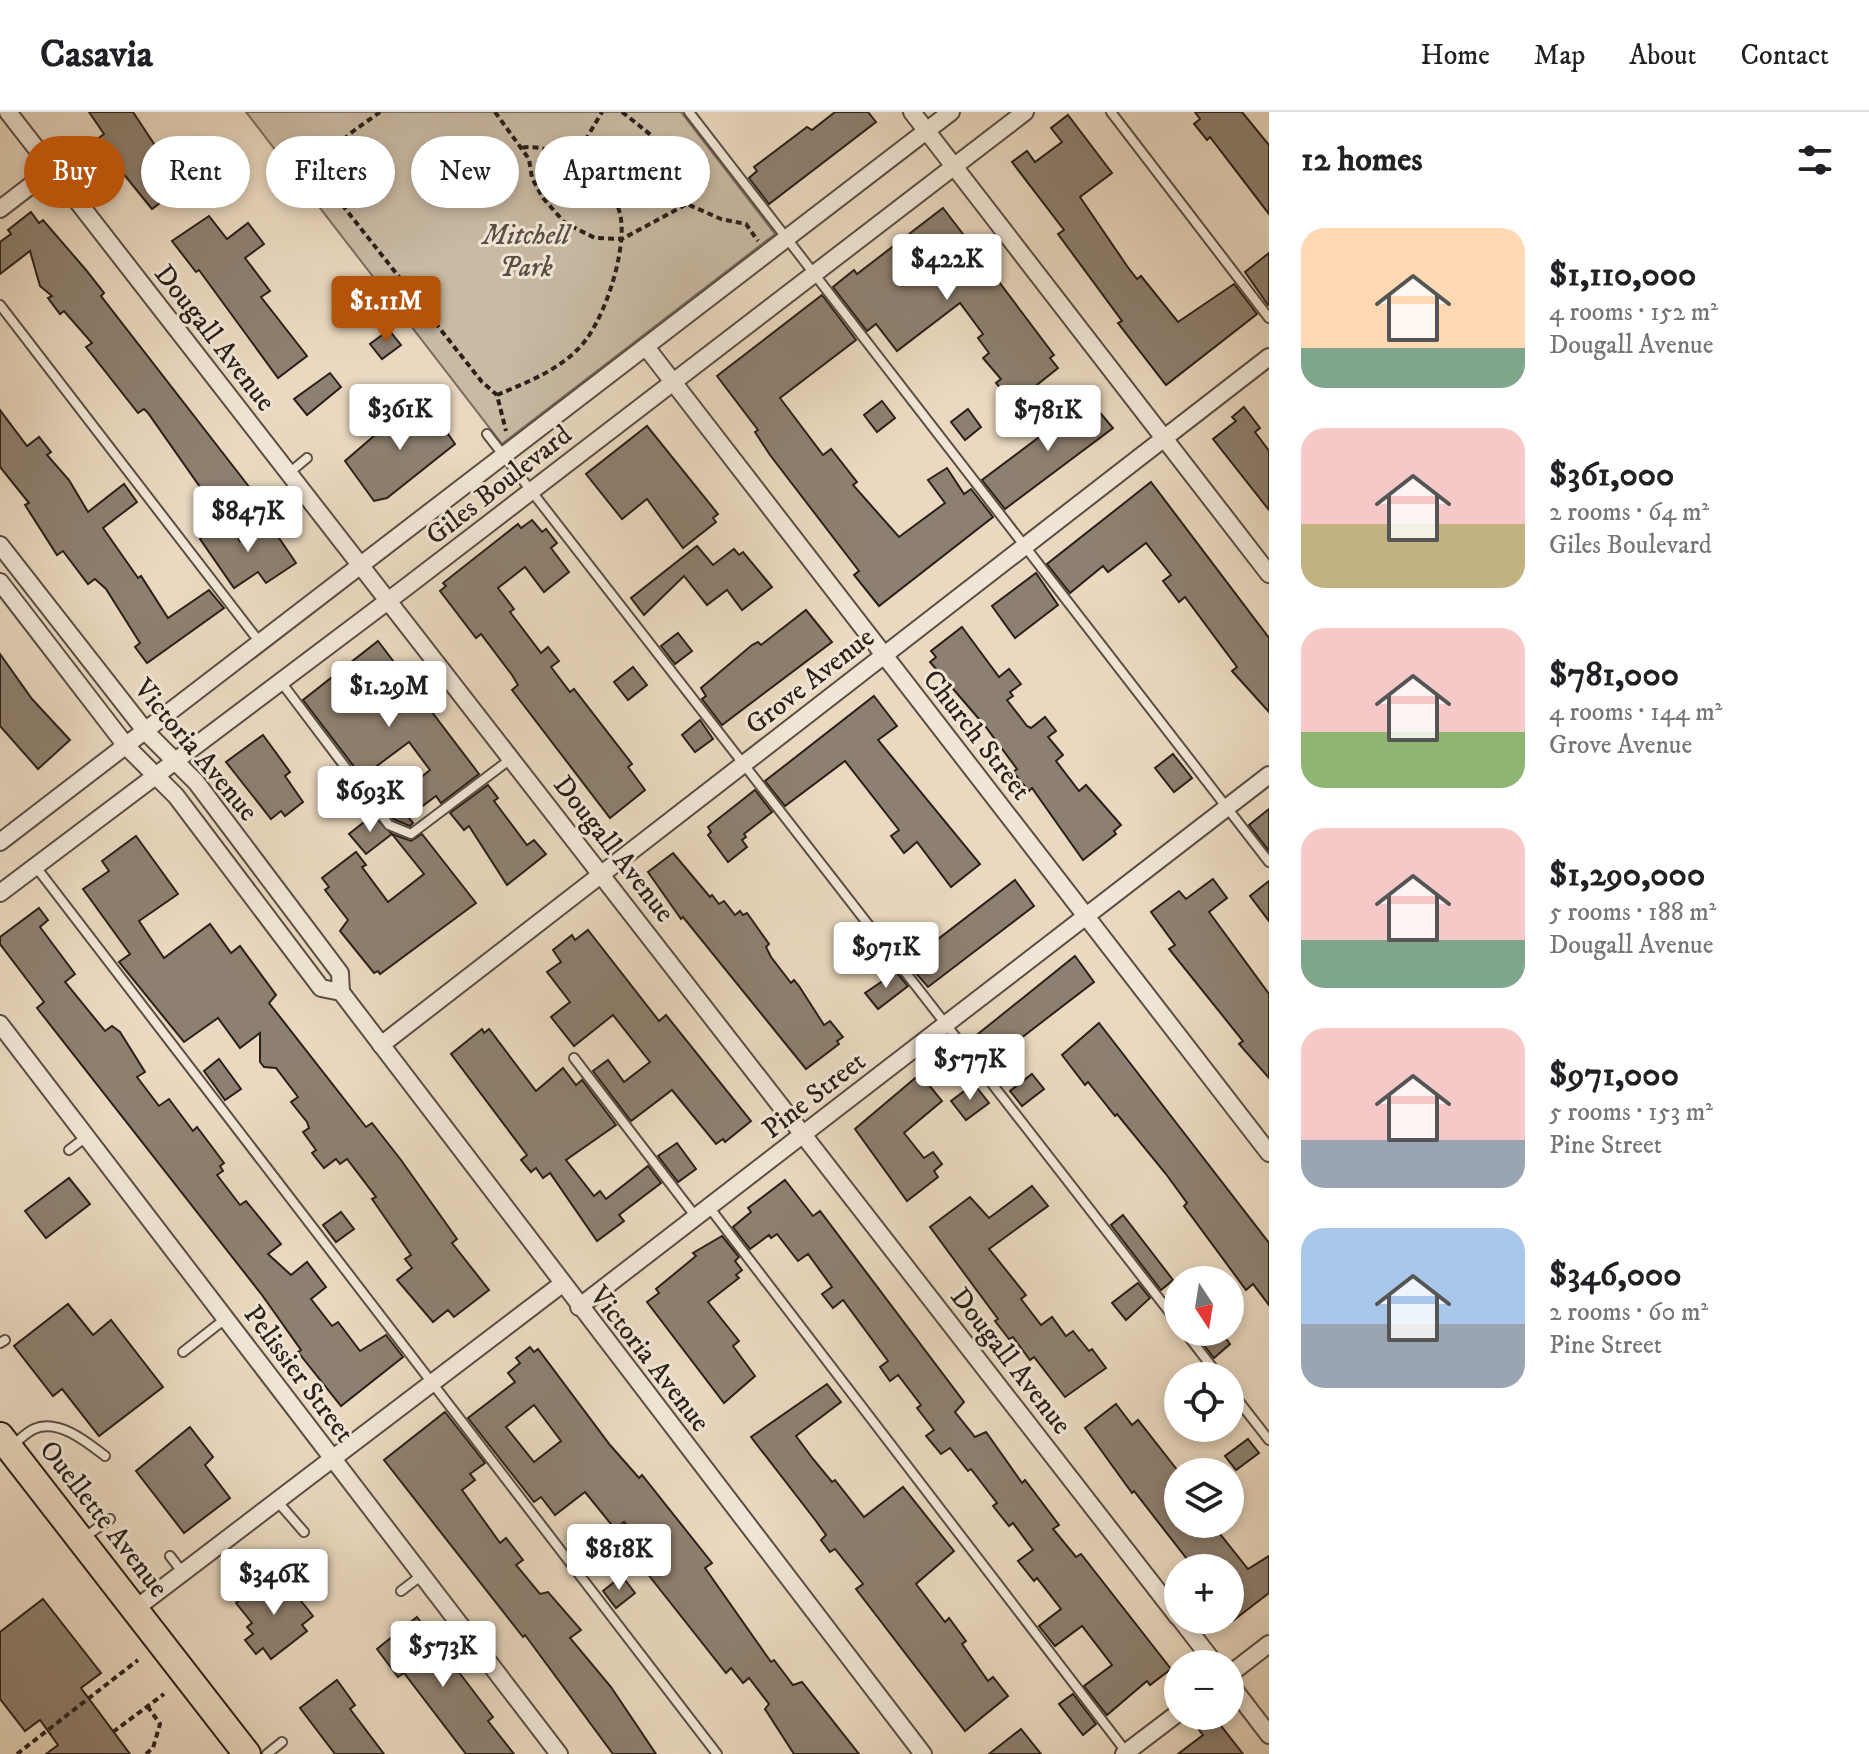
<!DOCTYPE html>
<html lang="en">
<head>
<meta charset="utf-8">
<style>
	body { margin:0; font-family:"IM FELL DW Pica",serif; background:#f6f6f6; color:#202124; height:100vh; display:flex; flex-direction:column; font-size:30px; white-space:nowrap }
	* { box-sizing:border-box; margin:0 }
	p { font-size:26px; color:#757577 }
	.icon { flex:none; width:44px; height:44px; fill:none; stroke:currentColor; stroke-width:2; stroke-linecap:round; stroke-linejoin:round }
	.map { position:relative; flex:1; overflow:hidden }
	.drawer { display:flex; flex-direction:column; background:#fff; width:600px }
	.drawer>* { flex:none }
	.banner { position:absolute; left:24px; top:24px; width:760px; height:72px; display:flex; gap:16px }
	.needle { width:52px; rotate:168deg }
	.buttons { position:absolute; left:1164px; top:1154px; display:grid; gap:16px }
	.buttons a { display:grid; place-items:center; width:80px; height:80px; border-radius:50%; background:#fff; box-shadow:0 4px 12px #0003; font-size:40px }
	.price { position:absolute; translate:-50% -68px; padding:0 18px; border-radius:8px; background:#fff; color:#222; font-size:26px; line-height:52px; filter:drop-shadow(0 2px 4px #0008) }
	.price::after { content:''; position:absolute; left:50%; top:48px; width:24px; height:18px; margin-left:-12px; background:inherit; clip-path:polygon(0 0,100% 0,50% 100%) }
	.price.active { background:#b45309; color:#fff }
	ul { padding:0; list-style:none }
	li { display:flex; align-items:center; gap:24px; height:200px; padding:0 32px }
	li span { display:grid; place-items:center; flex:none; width:224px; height:160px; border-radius:24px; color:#555 }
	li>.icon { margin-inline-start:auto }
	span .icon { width:96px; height:96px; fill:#fffc; stroke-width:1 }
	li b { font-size:34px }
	h2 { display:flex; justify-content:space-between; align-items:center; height:96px; padding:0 32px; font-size:34px }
	.pill { padding:0 28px; border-radius:36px; background:#fff; box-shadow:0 4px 12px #0003; font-size:28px; line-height:72px }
	.pill.active { background:#b45309; color:#fff }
	header { display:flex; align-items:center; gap:48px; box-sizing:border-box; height:112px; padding:0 40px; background:#fff; border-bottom:2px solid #e0e0e0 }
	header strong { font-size:38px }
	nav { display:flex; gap:44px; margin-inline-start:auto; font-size:28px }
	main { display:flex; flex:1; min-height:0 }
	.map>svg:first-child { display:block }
	.green { fill:#c9baa4; stroke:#7a6d5e; stroke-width:2 }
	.building { fill:#8e8070; stroke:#2a2019; stroke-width:2; fill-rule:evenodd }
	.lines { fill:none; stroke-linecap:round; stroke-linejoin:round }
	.service-casing { stroke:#5a4e43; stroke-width:12 }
	.minor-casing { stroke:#5a4e43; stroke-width:20 }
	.primary-casing { stroke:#2a2019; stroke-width:30 }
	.path { stroke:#2a2019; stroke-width:4; stroke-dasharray:6 4; stroke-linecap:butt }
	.service { stroke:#f1e6d6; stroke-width:8 }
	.minor { stroke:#f1e6d6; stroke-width:16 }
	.primary { stroke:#ead9c0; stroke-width:26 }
	.labels { text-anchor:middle; stroke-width:6; stroke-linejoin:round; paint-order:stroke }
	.park-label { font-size:28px; font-style:italic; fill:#5a4e43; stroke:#f1e6d6 }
	.street-label { font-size:28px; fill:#2a2019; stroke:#f1e6d6 }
</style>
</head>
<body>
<header>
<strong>Casavia</strong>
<nav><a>Home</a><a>Map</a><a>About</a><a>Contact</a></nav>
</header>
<main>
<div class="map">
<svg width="1269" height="1642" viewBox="0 0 1269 1642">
	<rect width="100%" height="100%" fill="#ead9c0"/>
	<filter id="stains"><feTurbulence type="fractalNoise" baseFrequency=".0025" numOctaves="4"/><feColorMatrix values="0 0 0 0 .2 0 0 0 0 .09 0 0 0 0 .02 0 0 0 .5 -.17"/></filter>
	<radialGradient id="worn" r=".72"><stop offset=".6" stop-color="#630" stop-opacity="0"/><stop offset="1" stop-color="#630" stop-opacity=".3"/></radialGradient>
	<polygon class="green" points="246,0 681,0 775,122 502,332"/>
	<g class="building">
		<polygon points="89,0 133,0 158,38 153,41 178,77 152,97 96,28 104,22"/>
		<polygon points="835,0 868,0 876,10 769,92 749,66 757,59 754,55 807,15 812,18"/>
		<polygon points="1195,0 1242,0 1269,33 1269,102 1210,25 1207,28 1194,12 1200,7"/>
		<polygon points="1068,3 1112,61 1080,85 1127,154 1137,167 1141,164 1178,210 1234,172 1257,202 1166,273 1118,211 1122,209 1058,122 1064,118 1012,50 1027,39 1035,50 1062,30 1051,16"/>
		<polygon points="943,96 973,135 965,141 989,172 996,166 1054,243 1050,246 1058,256 1013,292 996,271 1001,267 983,246 989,241 978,226 983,222 960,191 897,239 876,212 867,219 833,175 854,158 857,162"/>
		<polygon points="31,100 39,111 43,108 86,158 104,181 101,184 250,376 219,402 148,301 144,297 138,301 86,235 92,231 64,199 60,202 48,186 52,184 40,174 30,139 0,162 0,130 11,122 8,118"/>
		<polygon points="209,104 227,127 248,111 264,132 245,146 270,179 261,185 307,244 278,266 199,158 196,160 172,129"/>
		<polygon points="1269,141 1269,193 1268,193 1245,160"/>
		<polygon points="364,177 375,190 350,210 339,197"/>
		<polygon points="822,183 856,228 780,286 823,343 831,337 857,370 853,373 899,425 945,391 928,368 947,356 964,382 971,377 993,405 879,494 854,463 859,459 770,343 755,320 758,318 717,264"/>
		<polygon points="389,218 401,233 382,247 370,232"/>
		<polygon points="330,261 341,275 307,303 294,287"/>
		<polygon points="1086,284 1113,316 1005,397 982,368 1071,301 1068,297"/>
		<polygon points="882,289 895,306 877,320 864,303"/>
		<polygon points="426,290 455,332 387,386 374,389 345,349 390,310 392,312"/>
		<polygon points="1244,295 1260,316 1255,320 1269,339 1269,398 1213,327 1236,309 1232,305"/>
		<polygon points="968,297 981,315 965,328 951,310"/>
		<polygon points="0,298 27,334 39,325 51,340 47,343 69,368 88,400 124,372 137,390 103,416 138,466 141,464 168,506 209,478 224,496 147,551 135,535 140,531 106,477 95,467 88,472 63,439 57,443 25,393 29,391 0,355"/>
		<polygon points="647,314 718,402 713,406 716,410 683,436 647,387 622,407 586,362"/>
		<polygon points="1151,370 1269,526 1269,600 1232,559 1237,555 1185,485 1179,490 1163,469 1171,463 1146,431 1108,460 1103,454 1070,481 1047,452"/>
		<polygon points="532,408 542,420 546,417 557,431 551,436 569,460 544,480 525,455 498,476 514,497 510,500 541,541 548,535 559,549 551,555 570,580 574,577 632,652 628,655 645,678 610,706 512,578 518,573 512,563 481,522 476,526 440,479 446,474 443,471 518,412 521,416"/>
		<polygon points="227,409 240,429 268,410 296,451 266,471 258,460 234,476 200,427"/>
		<polygon points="697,434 713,453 734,437 739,443 743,440 772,475 742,498 727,478 707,493 684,464 644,503 631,486"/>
		<polygon points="1036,461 1058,493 1015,526 992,494"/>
		<polygon points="806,498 832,530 722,613 702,587 706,584 701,576 752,533 758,530 761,533"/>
		<polygon points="962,515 999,565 1009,557 1021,572 1010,580 1013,584 1007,588 1027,614 1031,616 1045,605 1056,619 1048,625 1063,643 1056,649 1079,679 1086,673 1121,713 1114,719 1116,722 1083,748 1032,676 1029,679 1013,660 1017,657 985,614 930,550 936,545 931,539"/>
		<polygon points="678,521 692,539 675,552 661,534"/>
		<polygon points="378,529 479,662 441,691 436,684 408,705 413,711 410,714 393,707 384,695 430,658 409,630 362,665 303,588"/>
		<polygon points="0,542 32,587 70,628 38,657 0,614"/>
		<polygon points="633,555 647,573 628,588 614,570"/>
		<polygon points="874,584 897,614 878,628 980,752 951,775 917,730 904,741 891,724 899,718 845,649 785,694 765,669"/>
		<polygon points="700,608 713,627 695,640 682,623"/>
		<polygon points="263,623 290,660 285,664 303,690 285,704 281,699 271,707 226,650"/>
		<polygon points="1173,642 1192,666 1174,680 1155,656"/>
		<polygon points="488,673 498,686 494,689 527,733 534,728 546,742 507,773 469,714 464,718 450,701"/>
		<polygon points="755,678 772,700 744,722 746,725 742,728 747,735 728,750 708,723 711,720 708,715"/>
		<polygon points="1269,697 1269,739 1249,713"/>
		<polygon points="373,703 392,722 366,742 349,722"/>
		<polygon points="392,722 411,729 422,722 476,791 380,862 378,859 374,861 340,819 348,808 325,778 329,775 322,766 356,740 366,753 362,755 388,790 424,762"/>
		<polygon points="136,724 178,782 139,809 164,846 210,812 231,841 240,834 276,883 269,891 366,1015 372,1011 401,1048 457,1127 452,1131 489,1178 454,1205 448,1198 433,1210 397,1168 412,1156 405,1147 411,1143 372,1087 376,1085 347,1047 340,1052 336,1047 324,1056 312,1041 316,1038 303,1020 309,1016 307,1010 291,990 298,985 276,956 264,955 260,950 260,921 240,936 218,906 184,930 119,850 130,842 83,777 109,759 102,749"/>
		<polygon points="673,741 710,785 712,783 719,792 724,789 735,803 740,799 743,803 747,801 769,832 766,835 771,845 791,871 794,868 799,874 824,913 830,909 843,925 837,929 839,932 806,957 683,805 681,807 648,760"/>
		<polygon points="1213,767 1227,786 1209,800 1269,882 1269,966 1239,932 1243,929 1169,837 1175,833 1151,800 1179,779 1186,787"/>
		<polygon points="1015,768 1034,794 928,875 907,851"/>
		<polygon points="1269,769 1269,809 1250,784"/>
		<polygon points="39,796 48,808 40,815 75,862 65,870 105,919 112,914 120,920 145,960 137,965 159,994 169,987 193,1019 197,1015 224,1051 220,1054 223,1059 217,1063 240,1093 246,1089 281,1132 268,1142 291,1163 307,1150 326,1175 311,1187 332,1214 338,1210 360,1239 386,1223 403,1245 341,1294 298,1240 301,1238 262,1183 37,896 44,890 0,832 0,825"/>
		<polygon points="588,818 659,909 666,903 751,1009 725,1030 723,1027 716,1032 672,978 631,1009 593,959 608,948 624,970 650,950 613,903 574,934 551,905 570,890 547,860 561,850 553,838 572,823 575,828"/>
		<polygon points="1075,844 1094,870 986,953 968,930"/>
		<polygon points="896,860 908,874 878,897 865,881"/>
		<polygon points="1099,911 1269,1131 1269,1193 1253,1172 1246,1178 1184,1094 1187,1091 1166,1062 1117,1002 1115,1004 1088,970 1085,973 1062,943"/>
		<polygon points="482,917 484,921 489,917 536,979 563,956 576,973 582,968 616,1013 566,1048 594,1084 600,1079 606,1087 648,1054 661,1071 619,1103 624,1109 597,1129 550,1061 543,1066 536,1056 531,1060 521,1048 527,1043 451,942"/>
		<polygon points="219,947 241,977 225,988 204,959"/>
		<polygon points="920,962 942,989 904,1021 924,1046 933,1040 942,1052 934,1059 938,1065 907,1089 855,1017"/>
		<polygon points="1032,962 1044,977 1022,994 1010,979"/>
		<polygon points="974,972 989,991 966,1008 951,989"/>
		<polygon points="677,1031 696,1057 678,1070 658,1044"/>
		<polygon points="69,1066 90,1092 46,1126 25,1099"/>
		<polygon points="785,1068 813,1104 820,1099 964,1290 955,1300 975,1325 986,1320 1022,1371 1025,1368 1059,1413 1053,1417 1076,1445 1081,1442 1171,1557 1150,1573 1147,1569 1107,1603 1084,1574 1112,1553 1082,1514 1055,1534 1039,1514 1061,1497 1037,1466 1034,1469 1018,1449 1033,1438 1013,1411 1009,1414 993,1394 997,1391 971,1357 968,1359 950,1336 941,1342 926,1324 934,1318 917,1296 921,1293 898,1263 890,1269 880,1255 888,1249 843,1188 833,1196 822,1182 832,1175 808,1142 798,1149 777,1122 771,1126 769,1123 750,1137 733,1115 751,1100 748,1096"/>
		<polygon points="1032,1074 1048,1094 989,1137 1026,1183 1021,1187 1041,1213 1052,1205 1066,1224 1073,1219 1089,1239 1092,1237 1106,1256 1065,1285 1034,1245 1030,1248 1013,1225 1009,1227 995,1209 998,1207 930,1115 970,1085 989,1106"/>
		<polygon points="341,1100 354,1117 336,1130 323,1113"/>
		<polygon points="1123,1103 1173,1168 1161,1178 1111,1113"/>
		<polygon points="722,1124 739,1145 735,1149 742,1158 736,1163 739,1166 708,1190 739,1229 733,1234 755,1264 724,1291 647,1190 659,1181 656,1177 696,1144 693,1141"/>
		<polygon points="1138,1171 1150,1186 1126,1208 1112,1191"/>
		<polygon points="68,1192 93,1223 111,1208 163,1275 99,1324 62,1277 53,1284 14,1234"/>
		<polygon points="1210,1220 1221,1220 1230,1232 1214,1246 1200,1228"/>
		<path d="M530,1235l4,5 4,-3 72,96 29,33 3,-3 70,88 -7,5 66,94 3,-2 19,25 9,-3 57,72h-65l-29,-45 4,-5 -20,-26 -6,5 -12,-15 -5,5 -83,-105 12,-9 -31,-37 -9,7 -30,-37 -30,23 -14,-18 -7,5 -66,-84 47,-36 -7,-9 12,-10 -4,-5zM534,1293l27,36 -27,21 -28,-35z"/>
		<polygon points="827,1272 841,1290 796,1324 813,1347 832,1370 835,1368 864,1405 903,1375 954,1439 916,1472 945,1510 949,1506 966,1529 962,1532 988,1569 993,1565 1008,1584 965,1619 856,1477 863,1472 835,1437 830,1440 821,1428 826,1423 816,1409 751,1325"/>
		<polygon points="1116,1292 1132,1313 1138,1308 1178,1359 1178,1412 1212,1412 1248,1457 1269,1444 1269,1481 1230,1511 1230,1456 1194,1456 1134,1379 1132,1381 1085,1316"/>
		<polygon points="445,1300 485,1351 470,1362 475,1368 462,1378 500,1431 506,1426 523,1448 516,1453 540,1482 548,1480 581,1518 570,1526 611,1575 656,1642 613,1642 525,1523 523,1525 384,1348"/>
		<polygon points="190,1315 213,1345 205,1353 230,1386 184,1421 136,1359"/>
		<polygon points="1248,1327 1259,1341 1236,1358 1225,1344"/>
		<polygon points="622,1464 635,1481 616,1496 603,1479"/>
		<polygon points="282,1465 313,1504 302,1513 307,1519 271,1547 263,1536 256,1542 245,1528 253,1522 247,1515 252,1511 236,1491 268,1466 273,1472"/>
		<polygon points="43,1487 101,1561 81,1576 130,1642 46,1642 58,1633 40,1608 25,1619 0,1587 0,1520"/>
		<polygon points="417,1505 493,1605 488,1609 514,1642 466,1642 404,1561 398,1565 377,1537"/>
		<polygon points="337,1568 355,1593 350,1597 384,1642 335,1642 300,1596"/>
		<polygon points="1073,1582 1096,1612 1083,1623 1059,1592"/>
		<polygon points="1215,1606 1243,1642 1178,1642 1203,1623 1199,1618"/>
		<polygon points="1021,1617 1041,1642 989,1642"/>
	</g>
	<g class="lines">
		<defs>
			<g id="service">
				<polyline points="689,0 1269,750"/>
				<polyline points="1111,0 1269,206"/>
				<polyline points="0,193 261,532"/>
				<polyline points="487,322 1178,1211"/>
				<polyline points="289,361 307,346"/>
				<polyline points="281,570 389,713 411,722 512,646"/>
				<polyline points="36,755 717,1642"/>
				<polyline points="574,946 696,1105"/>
				<polyline points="69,1038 86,1025"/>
				<polyline points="709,1095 1127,1641"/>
				<polyline points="1185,1220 1219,1264"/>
				<polyline points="0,1231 5,1228"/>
				<polyline points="183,1240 225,1207"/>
				<polyline points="1230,1278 1269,1328"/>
				<path d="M13,1333c6,-5 14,-13 21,-16 24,-11 53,13 71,27"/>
				<polyline points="277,1389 304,1420"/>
				<polyline points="85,1425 110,1407"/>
				<polyline points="170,1444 183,1461"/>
				<polyline points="401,1479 422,1463"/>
				<polyline points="267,1642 282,1630"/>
			</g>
			<g id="minor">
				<polyline points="8,0 1178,1505"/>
				<polyline points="912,0 1269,462"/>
				<polyline points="0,97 52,57"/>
				<polyline points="646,235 1269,1041"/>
				<polyline points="0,433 147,621 196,670 340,861 341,880 923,1642"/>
				<polyline points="0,470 127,635 176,684 321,876 341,880"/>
				<polyline points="0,730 951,0"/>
				<polyline points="0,781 405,476 1025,0"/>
				<polyline points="0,912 559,1642"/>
				<polyline points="381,933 1269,245"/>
				<polyline points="579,1195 1269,663"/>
				<polyline points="135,1497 562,1172"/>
				<polyline points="1181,1508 1215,1552"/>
				<polyline points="1230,1562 1269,1532"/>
				<polyline points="1230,1572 1269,1623"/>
				<polyline points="1124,1642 1178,1601"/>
			</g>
			<polyline id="primary" points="0,1324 247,1642"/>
		</defs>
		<use href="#service" class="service-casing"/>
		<use href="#minor" class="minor-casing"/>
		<use href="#primary" class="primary-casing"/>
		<g class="path">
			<path d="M380,0c-18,14 -55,33 -53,61 1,7 7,17 9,24l146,185 15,13 9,36"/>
			<polyline points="495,0 529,47 532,66 543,86 565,111 595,126 622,127 687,92 721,107 746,112 758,129"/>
			<path d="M622,0c33,26 64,47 65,92"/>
			<polyline points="581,48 586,27 602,0"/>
			<path d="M497,283c28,-12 58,-23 80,-45 26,-24 49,-96 44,-131 -4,-29 -32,-56 -59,-65 -14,-4 -27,-9 -41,-6"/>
			<polyline points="113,1620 164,1582"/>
			<polyline points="17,1642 138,1548"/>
			<polyline points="146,1642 153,1636 160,1612 148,1595"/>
		</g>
		<use href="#service" class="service"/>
		<use href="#minor" class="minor"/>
		<use href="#primary" class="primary"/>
	</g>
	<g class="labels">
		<g class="park-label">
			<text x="526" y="132">Mitchell<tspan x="526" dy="32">Park</tspan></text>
		</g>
		<g class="street-label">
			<text transform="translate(216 225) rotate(52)" y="10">Dougall Avenue</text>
			<text transform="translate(498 372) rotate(-38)" y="10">Giles Boulevard</text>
			<text transform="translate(809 568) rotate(-38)" y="10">Grove Avenue</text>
			<text transform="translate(978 622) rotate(52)" y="10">Church Street</text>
			<text transform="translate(197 637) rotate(50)" y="10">Victoria Avenue</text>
			<text transform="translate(615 736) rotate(52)" y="10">Dougall Avenue</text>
			<text transform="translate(813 982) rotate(-38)" y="10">Pine Street</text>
			<text transform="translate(651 1246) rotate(52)" y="10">Victoria Avenue</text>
			<text transform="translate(1012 1248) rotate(52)" y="10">Dougall Avenue</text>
			<text transform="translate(300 1261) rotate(53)" y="10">Pelissier Street</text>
			<text transform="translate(105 1406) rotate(52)" y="10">Ouellette Avenue</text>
		</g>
	</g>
	<rect width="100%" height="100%" filter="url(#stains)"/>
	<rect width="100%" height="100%" fill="url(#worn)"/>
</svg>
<div class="buttons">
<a><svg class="needle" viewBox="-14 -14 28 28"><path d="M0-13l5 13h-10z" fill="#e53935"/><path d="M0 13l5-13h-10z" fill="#757577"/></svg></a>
<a><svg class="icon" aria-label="locate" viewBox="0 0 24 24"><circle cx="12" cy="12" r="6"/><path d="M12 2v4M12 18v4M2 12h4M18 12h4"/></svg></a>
<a><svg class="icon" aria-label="layers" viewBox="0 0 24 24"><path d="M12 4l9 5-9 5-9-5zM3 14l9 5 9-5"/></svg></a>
<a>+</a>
<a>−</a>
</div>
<b class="price" style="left:947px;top:190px">$422K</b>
<b class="price active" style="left:386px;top:232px">$1.11M</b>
<b class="price" style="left:400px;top:340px">$361K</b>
<b class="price" style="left:1048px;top:341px">$781K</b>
<b class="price" style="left:248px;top:442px">$847K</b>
<b class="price" style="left:389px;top:617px">$1.29M</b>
<b class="price" style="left:370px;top:722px">$693K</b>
<b class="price" style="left:886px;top:878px">$971K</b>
<b class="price" style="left:970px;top:990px">$577K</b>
<b class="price" style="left:619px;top:1480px">$818K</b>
<b class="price" style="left:274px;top:1505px">$346K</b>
<b class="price" style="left:443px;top:1577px">$573K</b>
<div class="banner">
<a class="pill active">Buy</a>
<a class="pill">Rent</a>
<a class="pill">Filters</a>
<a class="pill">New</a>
<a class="pill">Apartment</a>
</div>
</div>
<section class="drawer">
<h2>12 homes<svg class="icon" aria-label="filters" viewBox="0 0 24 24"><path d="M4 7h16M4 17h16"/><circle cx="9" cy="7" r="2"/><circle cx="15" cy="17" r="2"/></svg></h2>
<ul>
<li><span style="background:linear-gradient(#ffd9b3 75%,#7fa58c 0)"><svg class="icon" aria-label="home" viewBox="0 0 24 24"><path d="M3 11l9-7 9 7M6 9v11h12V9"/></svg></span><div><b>$1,110,000</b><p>4 rooms · 152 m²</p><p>Dougall Avenue</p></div></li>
<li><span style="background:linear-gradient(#f6c9c9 60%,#c2b280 0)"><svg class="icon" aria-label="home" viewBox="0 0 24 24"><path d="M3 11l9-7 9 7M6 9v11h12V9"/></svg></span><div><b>$361,000</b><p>2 rooms · 64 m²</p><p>Giles Boulevard</p></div></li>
<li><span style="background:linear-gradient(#f6c9c9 65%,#8fb573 0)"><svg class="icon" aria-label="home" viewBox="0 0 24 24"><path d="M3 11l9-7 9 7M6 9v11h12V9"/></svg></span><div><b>$781,000</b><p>4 rooms · 144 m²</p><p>Grove Avenue</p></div></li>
<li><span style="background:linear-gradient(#f6c9c9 70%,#7fa58c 0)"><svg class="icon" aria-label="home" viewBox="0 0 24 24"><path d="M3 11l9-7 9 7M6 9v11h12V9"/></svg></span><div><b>$1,290,000</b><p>5 rooms · 188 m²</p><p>Dougall Avenue</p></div></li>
<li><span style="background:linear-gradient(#f6c9c9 70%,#9aa5b1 0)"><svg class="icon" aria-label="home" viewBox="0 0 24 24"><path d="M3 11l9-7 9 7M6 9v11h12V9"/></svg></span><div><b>$971,000</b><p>5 rooms · 153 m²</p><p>Pine Street</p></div></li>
<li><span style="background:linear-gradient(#a9c7e8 60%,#9aa5b1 0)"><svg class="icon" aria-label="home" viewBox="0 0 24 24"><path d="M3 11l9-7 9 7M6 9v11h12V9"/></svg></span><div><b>$346,000</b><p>2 rooms · 60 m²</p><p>Pine Street</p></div></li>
</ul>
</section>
</main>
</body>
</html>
